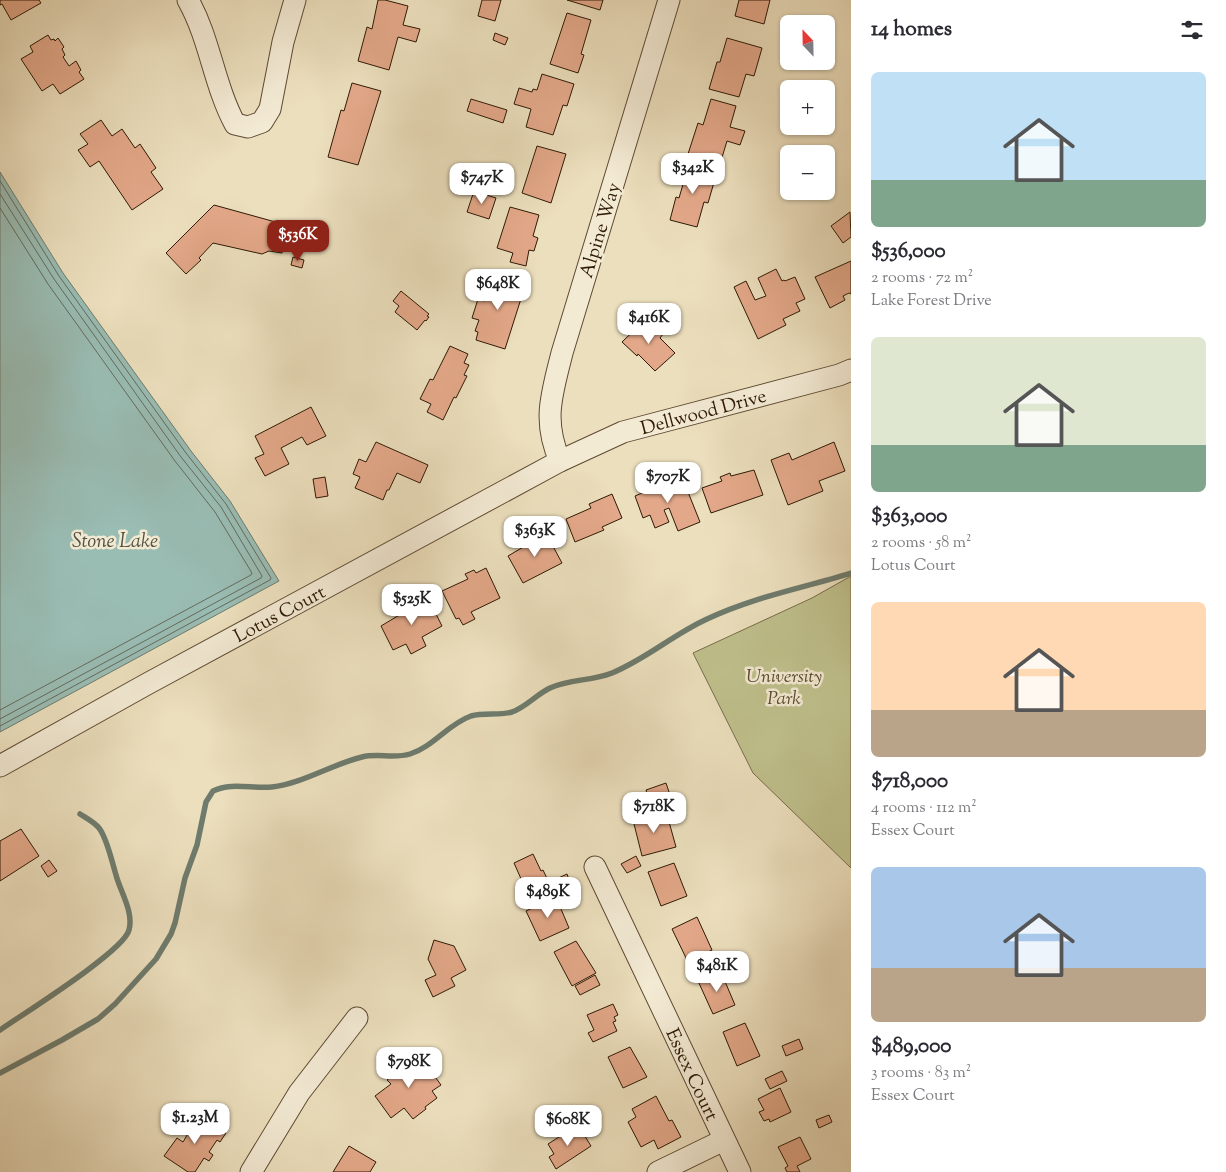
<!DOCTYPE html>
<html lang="en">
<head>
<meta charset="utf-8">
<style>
	body { margin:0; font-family:"Sorts Mill Goudy",serif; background:#f2f2f3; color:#2b2b33; height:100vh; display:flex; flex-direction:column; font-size:19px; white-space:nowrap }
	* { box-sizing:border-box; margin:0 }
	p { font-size:16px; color:#7c7c81 }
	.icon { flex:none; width:28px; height:28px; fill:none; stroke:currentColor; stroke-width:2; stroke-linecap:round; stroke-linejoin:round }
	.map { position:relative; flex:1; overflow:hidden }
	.sheet { display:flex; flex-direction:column; background:#fff; width:375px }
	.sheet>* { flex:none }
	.needle { width:32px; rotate:338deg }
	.buttons { position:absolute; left:780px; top:15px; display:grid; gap:10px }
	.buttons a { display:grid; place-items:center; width:55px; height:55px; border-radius:8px; background:#fff; box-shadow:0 1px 4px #0004; font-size:25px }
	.price { position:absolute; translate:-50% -42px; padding:0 11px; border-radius:10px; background:#fff; color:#222; font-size:16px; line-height:32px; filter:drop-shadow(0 1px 2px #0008) }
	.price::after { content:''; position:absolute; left:50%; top:30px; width:15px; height:11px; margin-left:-8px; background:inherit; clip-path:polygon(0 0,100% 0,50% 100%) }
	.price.active { background:#8f2418; color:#fff }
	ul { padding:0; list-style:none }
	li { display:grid; align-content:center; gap:10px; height:265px; padding:0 20px }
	li span { display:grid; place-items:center; height:155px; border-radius:8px; color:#555 }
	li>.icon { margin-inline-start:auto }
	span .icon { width:90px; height:90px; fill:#fffc; stroke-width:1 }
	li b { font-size:21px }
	h2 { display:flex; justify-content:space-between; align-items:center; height:60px; padding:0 20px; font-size:21px }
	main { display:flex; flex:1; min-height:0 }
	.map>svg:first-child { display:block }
	.green { fill:#bfc08c; stroke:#766c48 }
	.water { fill:#99bcb3; stroke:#6e7b6d }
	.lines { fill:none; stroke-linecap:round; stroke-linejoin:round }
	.shore { stroke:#646a5c; stroke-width:1 }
	.stream { stroke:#6e7b6d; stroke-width:5.5 }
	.building { fill:#e3a889; stroke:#2e1905 }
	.minor-casing { stroke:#5e4a33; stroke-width:23 }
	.minor { stroke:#f3ead4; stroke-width:21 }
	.labels { text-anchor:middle; stroke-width:5; stroke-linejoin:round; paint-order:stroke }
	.street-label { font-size:19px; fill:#2e1905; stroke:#f3ead4 }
	.park-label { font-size:19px; font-style:italic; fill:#5a4b2e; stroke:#f3ead4 }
	.water-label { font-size:20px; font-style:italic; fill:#535242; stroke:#f3ead4 }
</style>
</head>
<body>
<main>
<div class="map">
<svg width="851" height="1172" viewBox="0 0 851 1172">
	<rect width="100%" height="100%" fill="#ecdfbd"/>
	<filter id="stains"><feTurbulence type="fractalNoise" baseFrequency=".004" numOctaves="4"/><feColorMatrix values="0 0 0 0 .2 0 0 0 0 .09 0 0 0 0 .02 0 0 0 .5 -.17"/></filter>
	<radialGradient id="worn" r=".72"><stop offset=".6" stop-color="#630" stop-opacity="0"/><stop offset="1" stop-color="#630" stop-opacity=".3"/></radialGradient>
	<polygon class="green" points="851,576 851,868 753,773 693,653 812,598"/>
	<polygon class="water" points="0,172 63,273 191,451 230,501 279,581 0,732"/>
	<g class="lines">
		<g class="shore">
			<polyline points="0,181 59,276 186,453 226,504 271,578 270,580 0,726"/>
			<polyline points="0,194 54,279 181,457 221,507 262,576 261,578 0,719"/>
			<polyline points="0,208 48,284 175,461 215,512 252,573 251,575 0,710"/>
		</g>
		<g class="stream">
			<path d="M0,1030c23,-16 124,-79 129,-100 5,-18 -9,-39 -13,-55 -4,-13 -9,-37 -17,-47 -5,-6 -13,-10 -19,-14"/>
			<path d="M0,1073l62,-33 36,-21 17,-15 41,-45 15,-25 4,-11 10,-45 12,-33 9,-43 7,-11c18,-9 40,-2 59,-4 29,-3 61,-23 90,-30 16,-4 32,2 48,-3 23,-7 38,-30 61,-38 13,-4 28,0 41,-4 14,-5 25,-18 38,-24 19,-9 42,-7 62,-15 34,-14 62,-39 95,-54 46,-22 96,-31 144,-46"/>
		</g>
	</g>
	<g class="building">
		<polygon points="0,0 39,0 41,3 11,20 2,4 0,5"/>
		<polygon points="378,0 385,0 408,6 403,25 420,29 416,42 398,37 389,70 358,61 367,27 372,29"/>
		<polygon points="482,0 501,0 495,21 478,16"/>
		<polygon points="567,0 603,0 600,10"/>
		<polygon points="739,0 770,0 764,24 735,16"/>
		<polygon points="567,13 591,20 581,54 584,55 578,73 550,64"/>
		<polygon points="495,33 508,38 505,45 493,40"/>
		<polygon points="48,35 51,40 54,39 55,41 58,38 64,47 62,49 65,55 63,57 69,66 76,61 81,70 79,72 84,79 60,94 53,84 42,91 21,59 33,52 30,46"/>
		<polygon points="727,38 762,48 754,76 746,74 739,97 709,89 717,62 720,62"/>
		<polygon points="542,74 574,84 567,106 563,105 553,135 526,127 531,109 514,104 519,88 532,92 533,89 537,90"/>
		<polygon points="352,83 381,91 358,165 328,157 341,110 344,111"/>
		<polygon points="471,99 507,110 503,123 467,111"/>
		<polygon points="711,99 736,106 730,127 745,131 740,145 727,141 720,164 688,154 698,123 703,125"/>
		<polygon points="101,120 112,136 122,129 135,148 140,144 156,168 151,172 163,189 132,210 99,161 90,167 78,150 88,144 80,134"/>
		<polygon points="537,146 566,154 551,203 522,193"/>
		<polygon points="689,164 717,172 708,203 704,202 697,227 670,220 676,197 679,198"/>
		<polygon points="474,191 496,198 489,219 467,212"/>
		<polygon points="214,205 290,226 282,253 269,251 262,254 213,243 199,258 201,260 186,274 166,253"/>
		<polygon points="510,207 539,215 533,236 538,238 534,251 529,250 526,266 510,262 513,253 497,248"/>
		<polygon points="850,212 851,237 843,243 831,226"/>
		<polygon points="293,257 304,260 302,268 291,265"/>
		<polygon points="851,261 851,294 849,293 843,296 845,300 830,308 815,277"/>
		<polygon points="776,269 782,281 784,280 785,281 795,277 805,299 796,303 800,311 783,319 786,325 758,339 734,287 746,281 755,300 766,296 758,278"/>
		<polygon points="493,273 526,283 505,349 476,340 478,332 475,331 479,320 472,318 478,299 485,301"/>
		<polygon points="401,291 429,314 427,316 429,317 426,321 425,320 417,330 395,312 399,306 393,301"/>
		<polygon points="647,318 663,334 660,338 675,353 655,371 638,354 637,356 622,342"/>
		<polygon points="450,346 468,354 464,363 469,365 464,375 467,376 456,398 454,397 443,420 427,412 431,404 420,399 430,379 433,380"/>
		<polygon points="311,407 326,436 307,445 302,437 281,448 289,464 265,476 255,458 264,454 255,436"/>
		<polygon points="376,442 428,465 420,483 397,473 389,490 387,490 383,500 355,488 360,477 353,474 359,459 366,462"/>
		<polygon points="834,442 845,471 819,481 823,491 788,505 771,460 789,453 792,460"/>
		<polygon points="754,470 763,495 711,513 702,488 722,481 720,477 730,473 731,476"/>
		<polygon points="663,475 667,483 682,477 700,522 678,531 669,508 664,510 669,522 655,528 650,515 643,518 635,496 656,487 653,479"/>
		<polygon points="325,477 328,496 316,498 313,479"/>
		<polygon points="612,494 622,518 602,527 604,530 575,542 566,519 591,508 589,504"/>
		<polygon points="547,535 562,563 523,583 508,556 530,543 528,540 536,536 538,539"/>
		<polygon points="486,568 500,598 471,612 475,619 463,625 459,618 456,619 442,591 468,579 465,574 474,570 476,573"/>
		<polygon points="428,598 442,626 422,637 426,646 411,654 406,644 393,650 381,626 406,611 405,608"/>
		<polygon points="666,783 672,801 651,807 646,790"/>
		<polygon points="682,804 685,812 674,815 672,807"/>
		<polygon points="666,811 676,847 642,856 633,820"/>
		<polygon points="21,829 39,856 0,881 0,841"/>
		<polygon points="533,854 541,871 543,870 552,889 530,899 514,863"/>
		<polygon points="636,856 641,866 627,873 621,864"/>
		<polygon points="49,860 57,871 48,877 41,866"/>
		<polygon points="674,863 687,896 661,906 648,872"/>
		<polygon points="567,874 571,885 557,891 552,881"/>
		<polygon points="556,897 569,928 540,941 526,911"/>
		<polygon points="697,917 712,950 688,962 672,929"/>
		<polygon points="434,940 454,946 466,970 451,978 455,986 433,997 425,980 436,975 428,959"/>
		<polygon points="576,941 596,973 572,986 554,952"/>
		<polygon points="721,972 735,1005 713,1014 698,981"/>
		<polygon points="595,975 600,985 580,995 575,986"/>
		<polygon points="613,1004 618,1015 614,1017 616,1021 613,1022 617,1031 593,1042 588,1033 594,1030 587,1015"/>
		<polygon points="745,1023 760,1056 737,1066 723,1032"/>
		<polygon points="799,1039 803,1049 786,1056 782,1046"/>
		<polygon points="630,1047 647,1077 623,1088 608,1057"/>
		<polygon points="420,1056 441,1085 432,1091 437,1098 425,1107 426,1109 413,1119 404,1108 391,1118 375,1096 391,1084 387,1080 399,1071 396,1066 407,1058 410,1063"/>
		<polygon points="782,1071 787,1081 770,1089 765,1079"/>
		<polygon points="780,1088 791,1112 770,1122 769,1119 764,1121 759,1112 764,1110 758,1099"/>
		<polygon points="656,1096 669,1121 672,1120 681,1137 658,1149 654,1140 641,1147 628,1122 636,1117 632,1109"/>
		<polygon points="199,1115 226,1133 220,1142 217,1140 209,1152 213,1155 209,1161 204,1158 195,1172 188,1172 164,1156 177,1138 183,1142"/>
		<polygon points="829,1115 832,1122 819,1128 816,1120"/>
		<polygon points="578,1125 591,1146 556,1169 549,1157 554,1154 548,1144"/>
		<polygon points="800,1137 811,1159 797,1166 800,1172 787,1172 785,1168 788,1166 778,1147"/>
		<polygon points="349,1146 376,1162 370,1172 333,1172"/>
	</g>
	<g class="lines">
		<defs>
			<g id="minor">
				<path d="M188,0c22,39 26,85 47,124l13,3 14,-5 8,-13 13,-67 12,-42"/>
				<path d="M560,461c-18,-41 -8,-67 2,-108l107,-353"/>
				<polyline points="0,766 147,684 560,461 623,432 839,375 851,370"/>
				<polyline points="595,867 740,1172"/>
				<polyline points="251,1172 299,1093 357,1018"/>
				<polyline points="658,1172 724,1140"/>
			</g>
		</defs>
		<use href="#minor" class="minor-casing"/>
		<use href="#minor" class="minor"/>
	</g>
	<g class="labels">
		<g class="street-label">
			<text transform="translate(599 230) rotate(-73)" y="7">Alpine Way</text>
			<text transform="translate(703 411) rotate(-15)" y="7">Dellwood Drive</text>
			<text transform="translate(279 613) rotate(-28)" y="7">Lotus Court</text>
			<text transform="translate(693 1074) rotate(65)" y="7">Essex Court</text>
		</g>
		<g class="park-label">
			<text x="784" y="682">University<tspan x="784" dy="22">Park</tspan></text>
		</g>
		<g class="water-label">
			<text x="115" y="547">Stone Lake</text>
		</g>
	</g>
	<rect width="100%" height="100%" filter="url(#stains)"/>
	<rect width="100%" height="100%" fill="url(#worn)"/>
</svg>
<div class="buttons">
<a><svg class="needle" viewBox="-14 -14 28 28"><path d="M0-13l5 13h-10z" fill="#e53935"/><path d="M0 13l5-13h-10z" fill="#7c7c81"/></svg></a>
<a>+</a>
<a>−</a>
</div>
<b class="price" style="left:693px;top:195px">$342K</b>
<b class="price" style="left:482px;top:205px">$747K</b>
<b class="price active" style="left:298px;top:262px">$536K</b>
<b class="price" style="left:498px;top:311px">$648K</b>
<b class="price" style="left:649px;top:345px">$416K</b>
<b class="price" style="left:668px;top:504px">$707K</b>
<b class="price" style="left:535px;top:558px">$363K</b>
<b class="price" style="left:412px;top:626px">$525K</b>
<b class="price" style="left:654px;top:834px">$718K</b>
<b class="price" style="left:548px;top:919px">$489K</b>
<b class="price" style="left:717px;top:993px">$481K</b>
<b class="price" style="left:409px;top:1089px">$798K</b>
<b class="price" style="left:195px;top:1145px">$1.23M</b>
<b class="price" style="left:568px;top:1147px">$608K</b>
</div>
<section class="sheet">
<h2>14 homes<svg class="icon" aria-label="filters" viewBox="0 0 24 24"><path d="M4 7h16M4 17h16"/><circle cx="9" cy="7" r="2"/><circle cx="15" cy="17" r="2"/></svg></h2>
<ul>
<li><span style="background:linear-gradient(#bfe0f5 70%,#7fa58c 0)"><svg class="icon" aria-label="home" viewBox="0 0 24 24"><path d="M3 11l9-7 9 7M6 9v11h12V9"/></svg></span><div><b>$536,000</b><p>2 rooms · 72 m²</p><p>Lake Forest Drive</p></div></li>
<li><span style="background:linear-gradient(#dfe7d0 70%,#7fa58c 0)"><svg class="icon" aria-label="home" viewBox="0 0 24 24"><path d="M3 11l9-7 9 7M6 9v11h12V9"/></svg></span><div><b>$363,000</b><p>2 rooms · 58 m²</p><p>Lotus Court</p></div></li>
<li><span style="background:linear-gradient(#ffd9b3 70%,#b9a48a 0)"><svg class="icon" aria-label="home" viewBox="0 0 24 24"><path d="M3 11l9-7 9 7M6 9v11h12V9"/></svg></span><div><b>$718,000</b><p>4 rooms · 112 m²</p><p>Essex Court</p></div></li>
<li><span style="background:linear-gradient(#a9c7e8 65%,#b9a48a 0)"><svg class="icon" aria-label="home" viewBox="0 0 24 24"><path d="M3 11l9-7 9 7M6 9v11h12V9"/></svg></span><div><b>$489,000</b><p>3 rooms · 83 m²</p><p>Essex Court</p></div></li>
</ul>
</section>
</main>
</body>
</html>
